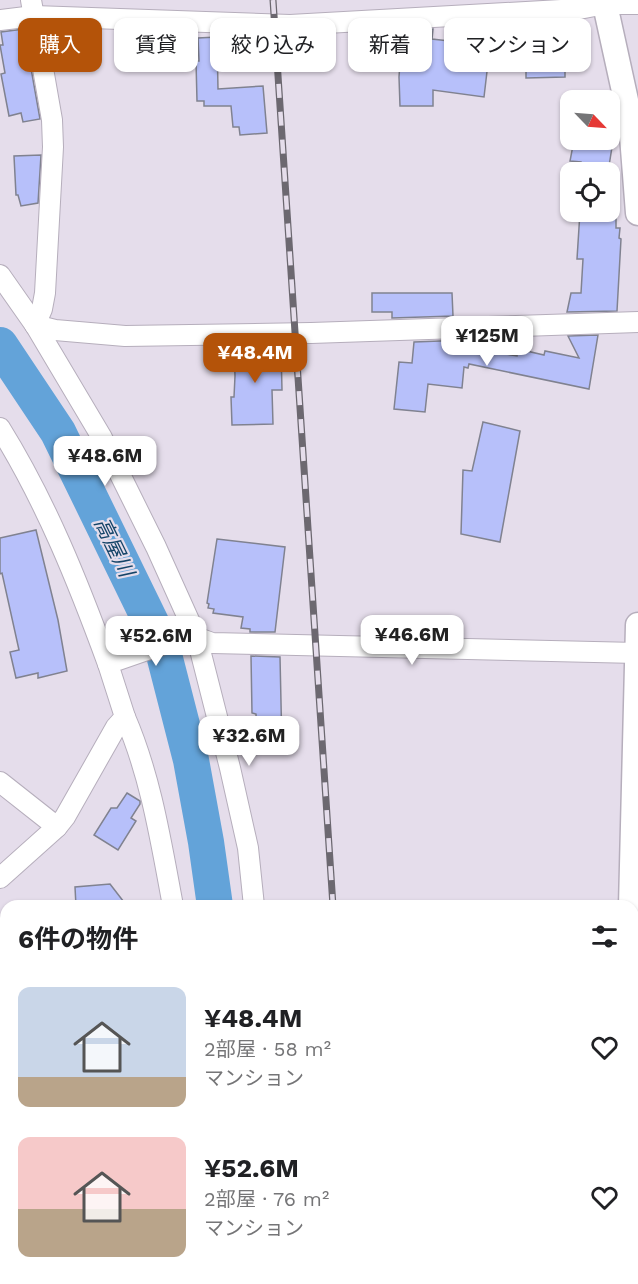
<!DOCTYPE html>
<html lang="ja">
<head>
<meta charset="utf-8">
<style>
	body { margin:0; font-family:"Work Sans","Noto Sans JP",sans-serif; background:#f2f2f2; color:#202124; height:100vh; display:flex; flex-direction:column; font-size:22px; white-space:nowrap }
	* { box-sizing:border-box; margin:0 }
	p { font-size:20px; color:#757577 }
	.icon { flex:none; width:33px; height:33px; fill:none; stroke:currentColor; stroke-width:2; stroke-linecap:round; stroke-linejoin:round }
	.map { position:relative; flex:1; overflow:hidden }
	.side { position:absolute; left:0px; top:900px; width:639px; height:384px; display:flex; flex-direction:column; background:#fff; border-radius:18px 18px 0 0; box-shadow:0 2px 4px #0004 }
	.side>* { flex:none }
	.hud { position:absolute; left:18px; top:18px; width:603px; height:54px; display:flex; gap:12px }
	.needle { width:39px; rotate:115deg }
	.controls { position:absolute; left:560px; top:90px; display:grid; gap:12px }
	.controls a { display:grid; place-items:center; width:60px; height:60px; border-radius:12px; background:#fff; box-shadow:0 2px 4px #0004; font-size:30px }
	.price { position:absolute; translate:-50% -51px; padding:0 14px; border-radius:12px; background:#fff; color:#222; font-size:20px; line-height:39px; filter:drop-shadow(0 2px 3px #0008) }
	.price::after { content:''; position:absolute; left:50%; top:36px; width:18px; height:14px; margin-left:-9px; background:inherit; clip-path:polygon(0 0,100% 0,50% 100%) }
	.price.selected { background:#b45309; color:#fff }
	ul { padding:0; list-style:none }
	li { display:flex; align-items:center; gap:18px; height:150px; padding:0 18px }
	li span { display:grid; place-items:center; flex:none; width:168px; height:120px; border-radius:12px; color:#555 }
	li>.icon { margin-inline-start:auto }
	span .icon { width:72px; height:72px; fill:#fffc; stroke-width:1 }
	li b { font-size:26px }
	h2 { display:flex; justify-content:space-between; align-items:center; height:72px; padding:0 18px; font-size:26px }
	.tag { padding:0 21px; border-radius:12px; background:#fff; box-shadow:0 2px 4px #0004; font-size:21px; line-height:54px }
	.tag.selected { background:#b45309; color:#fff }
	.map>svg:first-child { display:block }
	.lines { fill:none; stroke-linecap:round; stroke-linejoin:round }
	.river { stroke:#63a3d9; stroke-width:36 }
	.building { fill:#b7c0fa; stroke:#808290; stroke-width:1.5 }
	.minor-casing { stroke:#b6aebc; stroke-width:22 }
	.tertiary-casing { stroke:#b6aebc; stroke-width:27 }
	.minor { stroke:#fff; stroke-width:20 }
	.tertiary { stroke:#fff; stroke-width:24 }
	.rail-casing { stroke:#6c6870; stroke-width:7 }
	.rail { stroke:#e5ddeb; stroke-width:4.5; stroke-dasharray:14; stroke-linecap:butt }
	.labels { text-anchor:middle; stroke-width:4.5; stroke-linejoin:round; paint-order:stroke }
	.water-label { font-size:21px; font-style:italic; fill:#144468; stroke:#e5ddeb }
</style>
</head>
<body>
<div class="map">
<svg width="638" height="1284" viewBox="0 0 638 1284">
	<rect width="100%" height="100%" fill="#e5ddeb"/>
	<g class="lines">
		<g class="river">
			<polyline points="0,345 58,432 161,643 191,760 206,842 215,906"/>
			<polyline points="249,1278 250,1284"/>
		</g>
	</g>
	<g class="building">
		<polygon points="583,21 584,46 569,47 570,65 565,65 565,77 526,78 526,24"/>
		<polygon points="490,26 488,46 490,46 484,97 433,90 433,106 400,106 399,77 402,35 405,36 405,31 433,29 432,39 467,43 469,27"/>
		<polygon points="24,29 40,119 23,122 21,113 9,116 1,74 5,73 0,45 3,45 1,32"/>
		<polygon points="217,37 218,89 263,86 267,133 240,135 239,127 233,127 231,106 204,106 204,101 197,101 196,61 199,61 198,38"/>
		<polygon points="574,140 597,140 596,144 612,147 608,172 581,172 581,162 570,161"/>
		<polygon points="41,155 38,203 21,206 18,195 16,195 14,156"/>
		<polygon points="580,212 616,212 616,228 620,228 619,238 621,239 617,311 567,312 571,293 581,293 583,259 577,259"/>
		<polygon points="372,293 452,293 453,316 392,318 392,312 372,312"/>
		<polygon points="598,335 589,389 469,364 468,368 464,367 462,388 428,384 425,412 394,409 399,362 412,363 414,342 466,340 465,347 517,356 518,349 544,355 545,351 579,358 568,336"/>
		<polygon points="234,346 269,346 269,349 281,349 282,390 272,390 273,424 232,425 231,397 234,397 235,376"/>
		<polygon points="483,422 520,431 500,542 461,534 463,470 472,471"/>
		<polygon points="36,530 58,620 67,671 38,678 38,673 16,678 10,652 19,650 2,573 0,574 0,538"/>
		<polygon points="217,539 285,547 275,632 250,632 250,629 241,628 243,617 213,613 214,609 208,608 209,604 207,603"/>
		<polygon points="251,656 280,657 282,748 278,749 257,750 256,714 252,713"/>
		<polygon points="127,793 140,801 140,804 131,818 136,821 118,850 94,835 111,808 117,808"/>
		<polygon points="110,884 127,906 76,906 75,887"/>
	</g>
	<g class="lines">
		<defs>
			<g id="minor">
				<polyline points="31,0 52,120 53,147 45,293 42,309 35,325"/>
				<polyline points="0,20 34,16 290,25 579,9 605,4 638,4"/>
				<polyline points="0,275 35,325 101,436 156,547 197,638 230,768 248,848 254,906"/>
				<polyline points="35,325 55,330 125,336 311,333 638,322"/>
				<path d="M0,428c46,74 78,154 108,236"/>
				<path d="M125,717c26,60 36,125 48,189"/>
				<polyline points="0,782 57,827"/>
				<polyline points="0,878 57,827 65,817 116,727 125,717 108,664 115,661 190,635 212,643 637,653"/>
				<polyline points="204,1278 204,1284"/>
				<polyline points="288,1278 289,1284"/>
				<polyline points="395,1284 403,1278"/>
			</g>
			<g id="tertiary">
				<polyline points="604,0 631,123 638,213"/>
				<polyline points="631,906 638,625"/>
				<polyline points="622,1284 622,1278"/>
			</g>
		</defs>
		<use href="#minor" class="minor-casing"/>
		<use href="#tertiary" class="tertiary-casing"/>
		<use href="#minor" class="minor"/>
		<use href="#tertiary" class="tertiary"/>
		<defs>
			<g id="rail">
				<polyline points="273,0 333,906"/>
				<polyline points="358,1278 359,1284"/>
			</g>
		</defs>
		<use href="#rail" class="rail-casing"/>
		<use href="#rail" class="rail"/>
	</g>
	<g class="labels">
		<g class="water-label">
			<text transform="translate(114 547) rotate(64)" y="7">高屋川</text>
		</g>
	</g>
</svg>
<div class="controls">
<a><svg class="needle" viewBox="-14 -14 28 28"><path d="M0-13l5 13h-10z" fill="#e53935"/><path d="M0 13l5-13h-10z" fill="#757577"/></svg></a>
<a><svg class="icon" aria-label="locate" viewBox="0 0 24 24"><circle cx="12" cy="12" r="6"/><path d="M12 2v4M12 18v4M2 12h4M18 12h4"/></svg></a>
</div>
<b class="price" style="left:487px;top:367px">¥125M</b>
<b class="price selected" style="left:255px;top:384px">¥48.4M</b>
<b class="price" style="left:105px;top:487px">¥48.6M</b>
<b class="price" style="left:412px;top:666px">¥46.6M</b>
<b class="price" style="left:156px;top:667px">¥52.6M</b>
<b class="price" style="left:249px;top:767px">¥32.6M</b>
<div class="hud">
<a class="tag selected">購入</a>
<a class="tag">賃貸</a>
<a class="tag">絞り込み</a>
<a class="tag">新着</a>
<a class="tag">マンション</a>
</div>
<section class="side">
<h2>6件の物件<svg class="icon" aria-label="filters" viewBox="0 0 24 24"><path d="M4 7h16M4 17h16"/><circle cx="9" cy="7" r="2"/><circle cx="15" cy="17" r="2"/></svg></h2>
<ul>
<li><span style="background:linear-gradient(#c9d6e8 75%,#b9a48a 0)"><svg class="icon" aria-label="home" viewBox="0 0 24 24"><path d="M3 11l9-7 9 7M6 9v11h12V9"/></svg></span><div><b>¥48.4M</b><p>2部屋 · 58 m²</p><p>マンション</p></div><svg class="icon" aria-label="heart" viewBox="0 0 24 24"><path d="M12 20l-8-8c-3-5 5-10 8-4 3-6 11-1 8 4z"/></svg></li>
<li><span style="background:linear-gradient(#f6c9c9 60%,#b9a48a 0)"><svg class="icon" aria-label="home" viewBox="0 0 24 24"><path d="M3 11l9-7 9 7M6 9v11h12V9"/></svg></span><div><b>¥52.6M</b><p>2部屋 · 76 m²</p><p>マンション</p></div><svg class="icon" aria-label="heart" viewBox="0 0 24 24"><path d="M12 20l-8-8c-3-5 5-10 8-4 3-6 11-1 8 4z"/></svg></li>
</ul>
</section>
</div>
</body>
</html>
